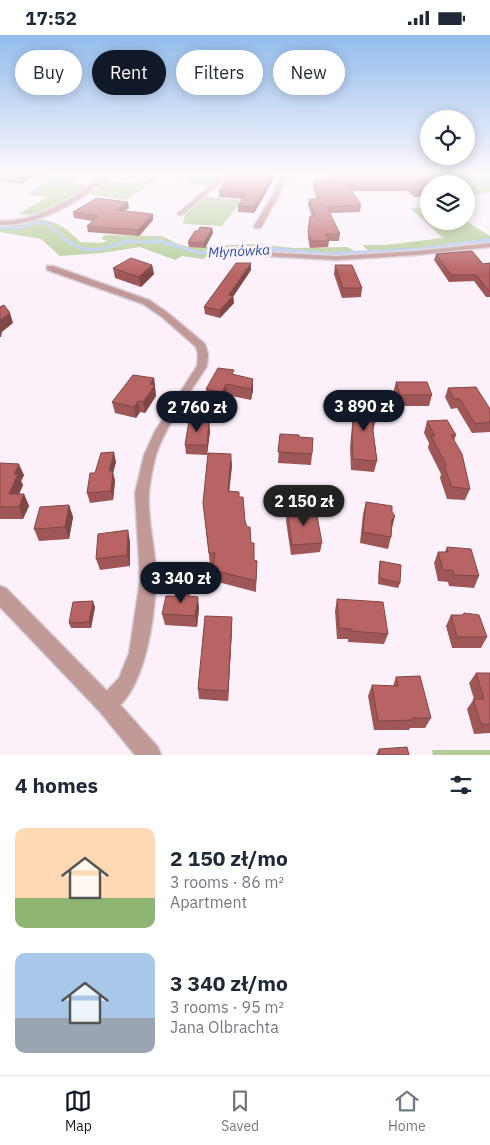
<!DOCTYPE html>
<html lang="en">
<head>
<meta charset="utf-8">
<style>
	body { margin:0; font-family:"IBM Plex Sans",sans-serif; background:#f6f6f7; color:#1f2937; height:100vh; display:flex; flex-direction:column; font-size:19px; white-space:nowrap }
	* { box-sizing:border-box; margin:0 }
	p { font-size:16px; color:#747a83 }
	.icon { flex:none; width:28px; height:28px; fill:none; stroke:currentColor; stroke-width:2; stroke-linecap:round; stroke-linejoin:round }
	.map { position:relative; height:720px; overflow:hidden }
	.sheet { display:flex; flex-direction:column; background:#fff; flex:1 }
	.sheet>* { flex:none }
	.top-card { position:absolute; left:15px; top:15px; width:460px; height:45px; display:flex; gap:10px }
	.tools { position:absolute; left:420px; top:75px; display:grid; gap:10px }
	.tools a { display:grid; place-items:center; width:55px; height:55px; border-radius:50%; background:#fff; box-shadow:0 2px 12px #0003; font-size:25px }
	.price { position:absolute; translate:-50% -42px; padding:0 11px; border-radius:18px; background:#111827; color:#fff; font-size:16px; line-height:32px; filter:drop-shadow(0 1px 2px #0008) }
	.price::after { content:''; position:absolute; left:50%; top:30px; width:15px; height:11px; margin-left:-8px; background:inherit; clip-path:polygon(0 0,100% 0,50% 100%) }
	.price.current { background:#222; color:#fff }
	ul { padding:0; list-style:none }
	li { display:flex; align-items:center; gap:15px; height:125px; padding:0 15px }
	li span { display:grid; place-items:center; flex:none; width:140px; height:100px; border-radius:10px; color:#555 }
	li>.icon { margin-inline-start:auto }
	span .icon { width:60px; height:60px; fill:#fffc; stroke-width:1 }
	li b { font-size:21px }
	h2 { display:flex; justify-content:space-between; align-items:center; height:60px; padding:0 15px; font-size:21px }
	.chip { padding:0 18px; border-radius:22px; background:#fff; box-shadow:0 2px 12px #0003; font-size:18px; line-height:45px }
	.chip.current { background:#111827; color:#fff }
	.status { display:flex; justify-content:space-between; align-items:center; height:35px; padding:0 25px; background:#fff; direction:ltr }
	.status svg { height:14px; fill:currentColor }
	.dock { display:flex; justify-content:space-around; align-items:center; height:70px; border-top:1px solid #e0e1e3; background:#fff; font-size:14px; color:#747a83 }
	.dock a { display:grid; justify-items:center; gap:2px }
	.dock .current { color:#111827 }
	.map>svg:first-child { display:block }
	.green { fill:#b5ce98 }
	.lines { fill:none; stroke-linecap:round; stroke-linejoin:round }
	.stream-far1 { stroke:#b2c9f3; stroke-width:2.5 }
	.stream { stroke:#b2c9f3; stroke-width:3 }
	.minor-casing { stroke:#d9ced8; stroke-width:3 }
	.tertiary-casing { stroke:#d9ced8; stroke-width:3 }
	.minor { fill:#c19997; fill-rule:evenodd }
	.tertiary { fill:#c19997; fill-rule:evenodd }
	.wall { fill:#9e5656 }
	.shaded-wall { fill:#814646 }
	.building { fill:#b86464; stroke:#814646 }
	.labels { text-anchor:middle; stroke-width:5; stroke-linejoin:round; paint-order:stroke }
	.far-water-label { font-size:14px; font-style:italic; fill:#2a52a2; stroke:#fcf1fb }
</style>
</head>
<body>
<div class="status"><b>17:52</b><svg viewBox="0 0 49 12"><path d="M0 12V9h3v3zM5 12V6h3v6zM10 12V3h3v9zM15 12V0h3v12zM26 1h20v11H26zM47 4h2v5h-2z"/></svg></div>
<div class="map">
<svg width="490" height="720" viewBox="0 0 490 720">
	<rect width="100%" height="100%" fill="#fcf1fb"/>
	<g class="green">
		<path d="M56,140h25l-11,8 19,2c-27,14 -38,34 -71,29l30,-17 -21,-2z"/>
		<polygon points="153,140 160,140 150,149 126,165 82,158 103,145 141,149"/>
		<polygon points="192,140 221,141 211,151 183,147"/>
		<polygon points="447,140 482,140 490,144 490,157 474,160 466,155 466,149 456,149"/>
		<polygon points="205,162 242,165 222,191 183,189 185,179"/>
		<polygon points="429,172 429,186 466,186 490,201 490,208 412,216 370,217 362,210 385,210 443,203 410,173"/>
		<path d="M40,184c18,3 27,9 40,23l20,1 8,-2 -7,-2 3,-4 58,1 16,8 11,3 66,-3 39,4 54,-1 11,7 -38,3 -66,-4v3l-50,1 -1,2 -22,-3 -7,4 -35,-13 -38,6 -42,3 -19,-17 -41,-7v-7h20z"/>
		<polygon points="432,715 490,715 490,720 433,720"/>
	</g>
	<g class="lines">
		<g class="stream-far1">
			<polyline points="0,192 19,193 34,188 48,189 68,207"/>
			<polyline points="126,207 160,207"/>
			<polyline points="477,207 490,205"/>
		</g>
		<g class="stream">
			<path d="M67,205c19,17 41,8 63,0"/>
			<polyline points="156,205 199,218 265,213 327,219 420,214 486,205"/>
		</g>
		<defs>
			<g id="minor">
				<path d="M105,140h6c-28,26 -72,51 -111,50v-4c40,1 73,-24 105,-46z"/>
				<polygon points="223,140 229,140 182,180 178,180 178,178"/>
				<polygon points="281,140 287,140 280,158 261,193 255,193 254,191 274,158"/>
				<polygon points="490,208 490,212 416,220 336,225 264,221 260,219 264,217 336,221 416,216"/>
				<path d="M47,231h6l96,34 19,13 37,31 3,10 -1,12c-17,27 -41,59 -51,89 -3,12 -6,26 -7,38 -2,29 8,58 7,87 -1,37 -11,119 -49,134l-7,-2 -2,-7 2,-7 19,-20 10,-25 11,-73 -5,-87 9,-38 11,-24 42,-65 1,-12 -2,-7 -34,-30 -19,-13 -96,-34z"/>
			</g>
			<polygon id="tertiary" points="0,551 6,553 114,663 158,712 161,720 135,720 100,677 0,572"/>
		</defs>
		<use href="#minor" class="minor-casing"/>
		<use href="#tertiary" class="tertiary-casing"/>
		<use href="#minor" class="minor"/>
		<use href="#tertiary" class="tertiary"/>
	</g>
	<g class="wall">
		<polygon points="0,140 48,140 43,143 31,142 22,149 0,146"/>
		<polygon points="230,140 275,140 275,142 254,178 238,177 238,171 242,164 219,162 219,156"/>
		<polygon points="326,140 451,140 453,141 451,147 429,149 429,170 427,170 421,162 414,162 408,156 352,156 361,170 360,177 330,178 340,199 339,206 329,206 328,212 310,213 308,203 310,181 312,181 308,170 309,164 317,164 313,152 314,146 330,146"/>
		<polygon points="129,173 124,176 153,179 153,185 139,201 88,197 87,191 93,186 74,183 73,177"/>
		<polygon points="212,193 213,198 205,213 189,212 188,207 198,196"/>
		<polygon points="436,219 483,229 490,228 490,262 486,262 474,246 449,247 434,225"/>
		<polygon points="152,230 154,239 141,252 115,243 113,233"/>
		<polygon points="335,230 362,253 361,262 342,263 334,239"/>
		<polygon points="251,235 233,261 234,268 220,283 205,279 204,272"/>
		<polygon points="234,339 253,355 251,365 227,360 223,368 207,365 206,354"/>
		<polygon points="154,343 156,361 145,378 140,377 136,383 115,378 112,367"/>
		<polygon points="396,347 432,360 429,371 397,371 393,358"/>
		<polygon points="448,353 490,374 490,397 472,398 457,373 451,374 445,362"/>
		<polygon points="355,367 375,388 373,397 377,426 374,437 351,435 350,413 353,378"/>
		<polygon points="427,386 456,400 454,406 470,454 465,465 447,464 440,443 441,439 428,413 429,408 424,398"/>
		<polygon points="209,387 210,396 207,420 186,419 185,410"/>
		<polygon points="280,399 299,402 312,419 311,430 278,428"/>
		<polygon points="116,427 113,438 115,446 113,465 90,468 87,458 95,438"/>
		<polygon points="0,428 24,440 21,446 23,450 19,459 24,459 29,471 23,484 0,484"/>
		<polygon points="232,430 229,456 239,457 239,462 254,525 257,526 256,557 214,546 214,530 210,530 203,468"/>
		<polygon points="366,467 392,493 391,502 388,514 360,508 363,479"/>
		<polygon points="69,470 73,482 69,504 39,506 34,494"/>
		<polygon points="287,476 322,508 320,517 291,520 286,486"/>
		<polygon points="130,506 130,531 100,535 96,524"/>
		<polygon points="447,512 479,541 474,553 449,551 448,547 438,546 434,528 438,517 445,517"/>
		<polygon points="380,526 400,548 398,553 378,549 379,532"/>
		<polygon points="176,561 191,561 199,573 197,592 165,590 162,579"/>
		<polygon points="337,564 388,599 384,609 348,607 348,604 337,604 335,576"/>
		<polygon points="95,572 91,593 71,593 69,588"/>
		<polygon points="451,580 487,602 481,613 452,613 446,591"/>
		<polygon points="232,593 228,666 199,664 198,654"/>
		<polygon points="476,638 490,638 490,698 474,699 467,674 474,664 469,648"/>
		<polygon points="396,642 431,683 425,693 410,693 409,695 374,695 368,661 372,650 393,651"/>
		<polygon points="379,714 409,720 376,720"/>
	</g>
	<g class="shaded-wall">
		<polygon points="24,140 31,140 31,142 22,149 20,142"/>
		<polygon points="42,140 48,140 43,143"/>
		<polygon points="273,140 275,140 275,142 254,178 254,172"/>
		<polygon points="128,167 129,173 117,181 116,175"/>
		<polygon points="153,179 153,185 139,201 138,195"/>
		<polygon points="212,193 213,198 205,213 204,208"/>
		<polygon points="251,228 251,235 233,262 233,261 234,268 220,283 220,275 229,260"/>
		<polygon points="152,230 154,239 141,252 139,242"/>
		<polygon points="10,278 13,288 2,297 1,302 0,302 0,285"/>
		<polygon points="154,343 156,361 145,378 143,367 150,349"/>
		<polygon points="253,344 253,355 251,365 251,354"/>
		<polygon points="226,349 227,360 223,368 222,357"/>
		<polygon points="138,366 140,377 136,383 134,372"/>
		<polygon points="209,387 210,396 207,420 207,410"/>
		<polygon points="114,417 116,427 113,438 115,446 113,465 111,456 109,436"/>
		<polygon points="231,419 232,430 228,468 228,456"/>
		<polygon points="19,429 24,440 21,446 23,450 14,471 9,459 14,439"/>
		<polygon points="24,459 29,471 23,484 19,472"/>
		<polygon points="69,470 73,482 69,504 65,492"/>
		<polygon points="395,481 392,493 389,495 392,484"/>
		<polygon points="128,495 130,506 130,531 127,520"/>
		<polygon points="198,562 199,573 197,592 195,581"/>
		<polygon points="93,566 95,572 91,593 89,587"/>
		<polygon points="232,582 232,593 228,666 228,656"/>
	</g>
	<g class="building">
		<polygon points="0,140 24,140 20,142"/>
		<polygon points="230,140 273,140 254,172 238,171 246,159 219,156"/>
		<polygon points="330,140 451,140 453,141 441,141 449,149 429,149 429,164 422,156 415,156 410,150 348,150 361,170 327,172 340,199 326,199 329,206 311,206 308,197 310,181 315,181 309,164 319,164 314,146 334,146"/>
		<polygon points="97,163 128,167 116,175 153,179 138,195 87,191 98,181 73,177"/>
		<polygon points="200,192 212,193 204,208 188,207 195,196 198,196"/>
		<polygon points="472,216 483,229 490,228 490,256 489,256 476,240 451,240 436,219"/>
		<polygon points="131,223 152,230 139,242 113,233"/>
		<polygon points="236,228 251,228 229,260 233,261 220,275 204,272"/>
		<polygon points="335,230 352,230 362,253 343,253"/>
		<polygon points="4,270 10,278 0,285 0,272"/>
		<polygon points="218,333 234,335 232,339 253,344 251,354 226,349 222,357 206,354"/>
		<polygon points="133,340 154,343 150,349 155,350 143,367 138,366 134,372 112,367"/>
		<polygon points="396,347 427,347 432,360 400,360"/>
		<polygon points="476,352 490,374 490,387 475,389 460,364 454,364 448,353"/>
		<polygon points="355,367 368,367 372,373 375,374 375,388 372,388 377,426 353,424 352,402"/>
		<polygon points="447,385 456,400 451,400 462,419 470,454 452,452 444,431 447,431 431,401 435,401 427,386"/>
		<polygon points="189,386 209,387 207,410 185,410"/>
		<polygon points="280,399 299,400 299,402 313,403 312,419 278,417"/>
		<polygon points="114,417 109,436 113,436 111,456 87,458 90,438 95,438 101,418"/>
		<polygon points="208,418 231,419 228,456 239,457 239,462 243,462 245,486 247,492 250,492 251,508 254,508 254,525 257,526 256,546 213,535 215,518 209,518 203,468"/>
		<polygon points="0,428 19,429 14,439 18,439 9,459 24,459 19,472 0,472"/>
		<polygon points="366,467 392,471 392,477 395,481 392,484 391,502 363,497"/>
		<polygon points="69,470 65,492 34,494 40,472"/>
		<polygon points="316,475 322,508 292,510 287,476"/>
		<polygon points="128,495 127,520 96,524 98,499"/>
		<polygon points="447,512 471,514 479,541 454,540 453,535 443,535 438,517 448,517"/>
		<polygon points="380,526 401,530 400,548 379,543"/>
		<polygon points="177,554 190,555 189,561 198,562 195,581 162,579 166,561 176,561"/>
		<polygon points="337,564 383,567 388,599 351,596 351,594 339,593"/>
		<polygon points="93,566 89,587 69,588 73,567"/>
		<polygon points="464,578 479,580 487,602 457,602 451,580 463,580"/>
		<polygon points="205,581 232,582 228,656 198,654"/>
		<polygon points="476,638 490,638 490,689 481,689 473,664 484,664"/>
		<polygon points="420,641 431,683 413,683 414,685 378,686 372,650 398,651 396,642"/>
		<polygon points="407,712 409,720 380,720 379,714"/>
	</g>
	<linearGradient id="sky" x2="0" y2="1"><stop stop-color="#92bcec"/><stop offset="0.58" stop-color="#fef9fd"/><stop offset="1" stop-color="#fef9fd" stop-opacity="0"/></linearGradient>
	<rect width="490" height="240" fill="url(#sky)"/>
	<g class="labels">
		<g class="far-water-label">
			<text transform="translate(239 216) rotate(-3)" y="5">Młynówka</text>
		</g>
	</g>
</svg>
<div class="tools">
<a><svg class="icon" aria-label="locate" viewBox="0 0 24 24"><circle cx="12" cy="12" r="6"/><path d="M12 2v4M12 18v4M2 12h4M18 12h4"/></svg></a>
<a><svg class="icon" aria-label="layers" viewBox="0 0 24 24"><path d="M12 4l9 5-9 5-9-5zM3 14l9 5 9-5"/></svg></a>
</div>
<b class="price" style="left:364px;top:397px">3 890 zł</b>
<b class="price" style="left:197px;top:398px">2 760 zł</b>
<b class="price current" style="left:304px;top:492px">2 150 zł</b>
<b class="price" style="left:181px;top:569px">3 340 zł</b>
<div class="top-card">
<a class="chip">Buy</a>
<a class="chip current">Rent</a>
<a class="chip">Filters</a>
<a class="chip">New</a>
</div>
</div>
<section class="sheet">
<h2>4 homes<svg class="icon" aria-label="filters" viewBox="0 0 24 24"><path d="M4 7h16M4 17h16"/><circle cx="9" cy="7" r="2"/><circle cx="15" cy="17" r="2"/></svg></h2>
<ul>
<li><span style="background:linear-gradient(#ffd9b3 70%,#8fb573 0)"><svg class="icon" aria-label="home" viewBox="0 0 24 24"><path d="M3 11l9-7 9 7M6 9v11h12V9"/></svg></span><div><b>2 150 zł/mo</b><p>3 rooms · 86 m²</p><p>Apartment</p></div></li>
<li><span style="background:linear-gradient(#a9c7e8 65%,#9aa5b1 0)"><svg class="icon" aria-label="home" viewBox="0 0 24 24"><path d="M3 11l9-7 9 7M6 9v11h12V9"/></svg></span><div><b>3 340 zł/mo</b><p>3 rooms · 95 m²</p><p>Jana Olbrachta</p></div></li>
</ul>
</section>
<nav class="dock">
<a class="current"><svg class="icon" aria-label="map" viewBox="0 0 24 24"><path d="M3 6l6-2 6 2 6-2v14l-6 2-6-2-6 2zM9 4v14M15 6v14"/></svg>Map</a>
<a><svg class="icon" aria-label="saved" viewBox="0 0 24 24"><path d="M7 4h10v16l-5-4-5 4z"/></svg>Saved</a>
<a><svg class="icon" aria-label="home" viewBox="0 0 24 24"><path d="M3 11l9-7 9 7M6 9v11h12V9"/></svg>Home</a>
</nav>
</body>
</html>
